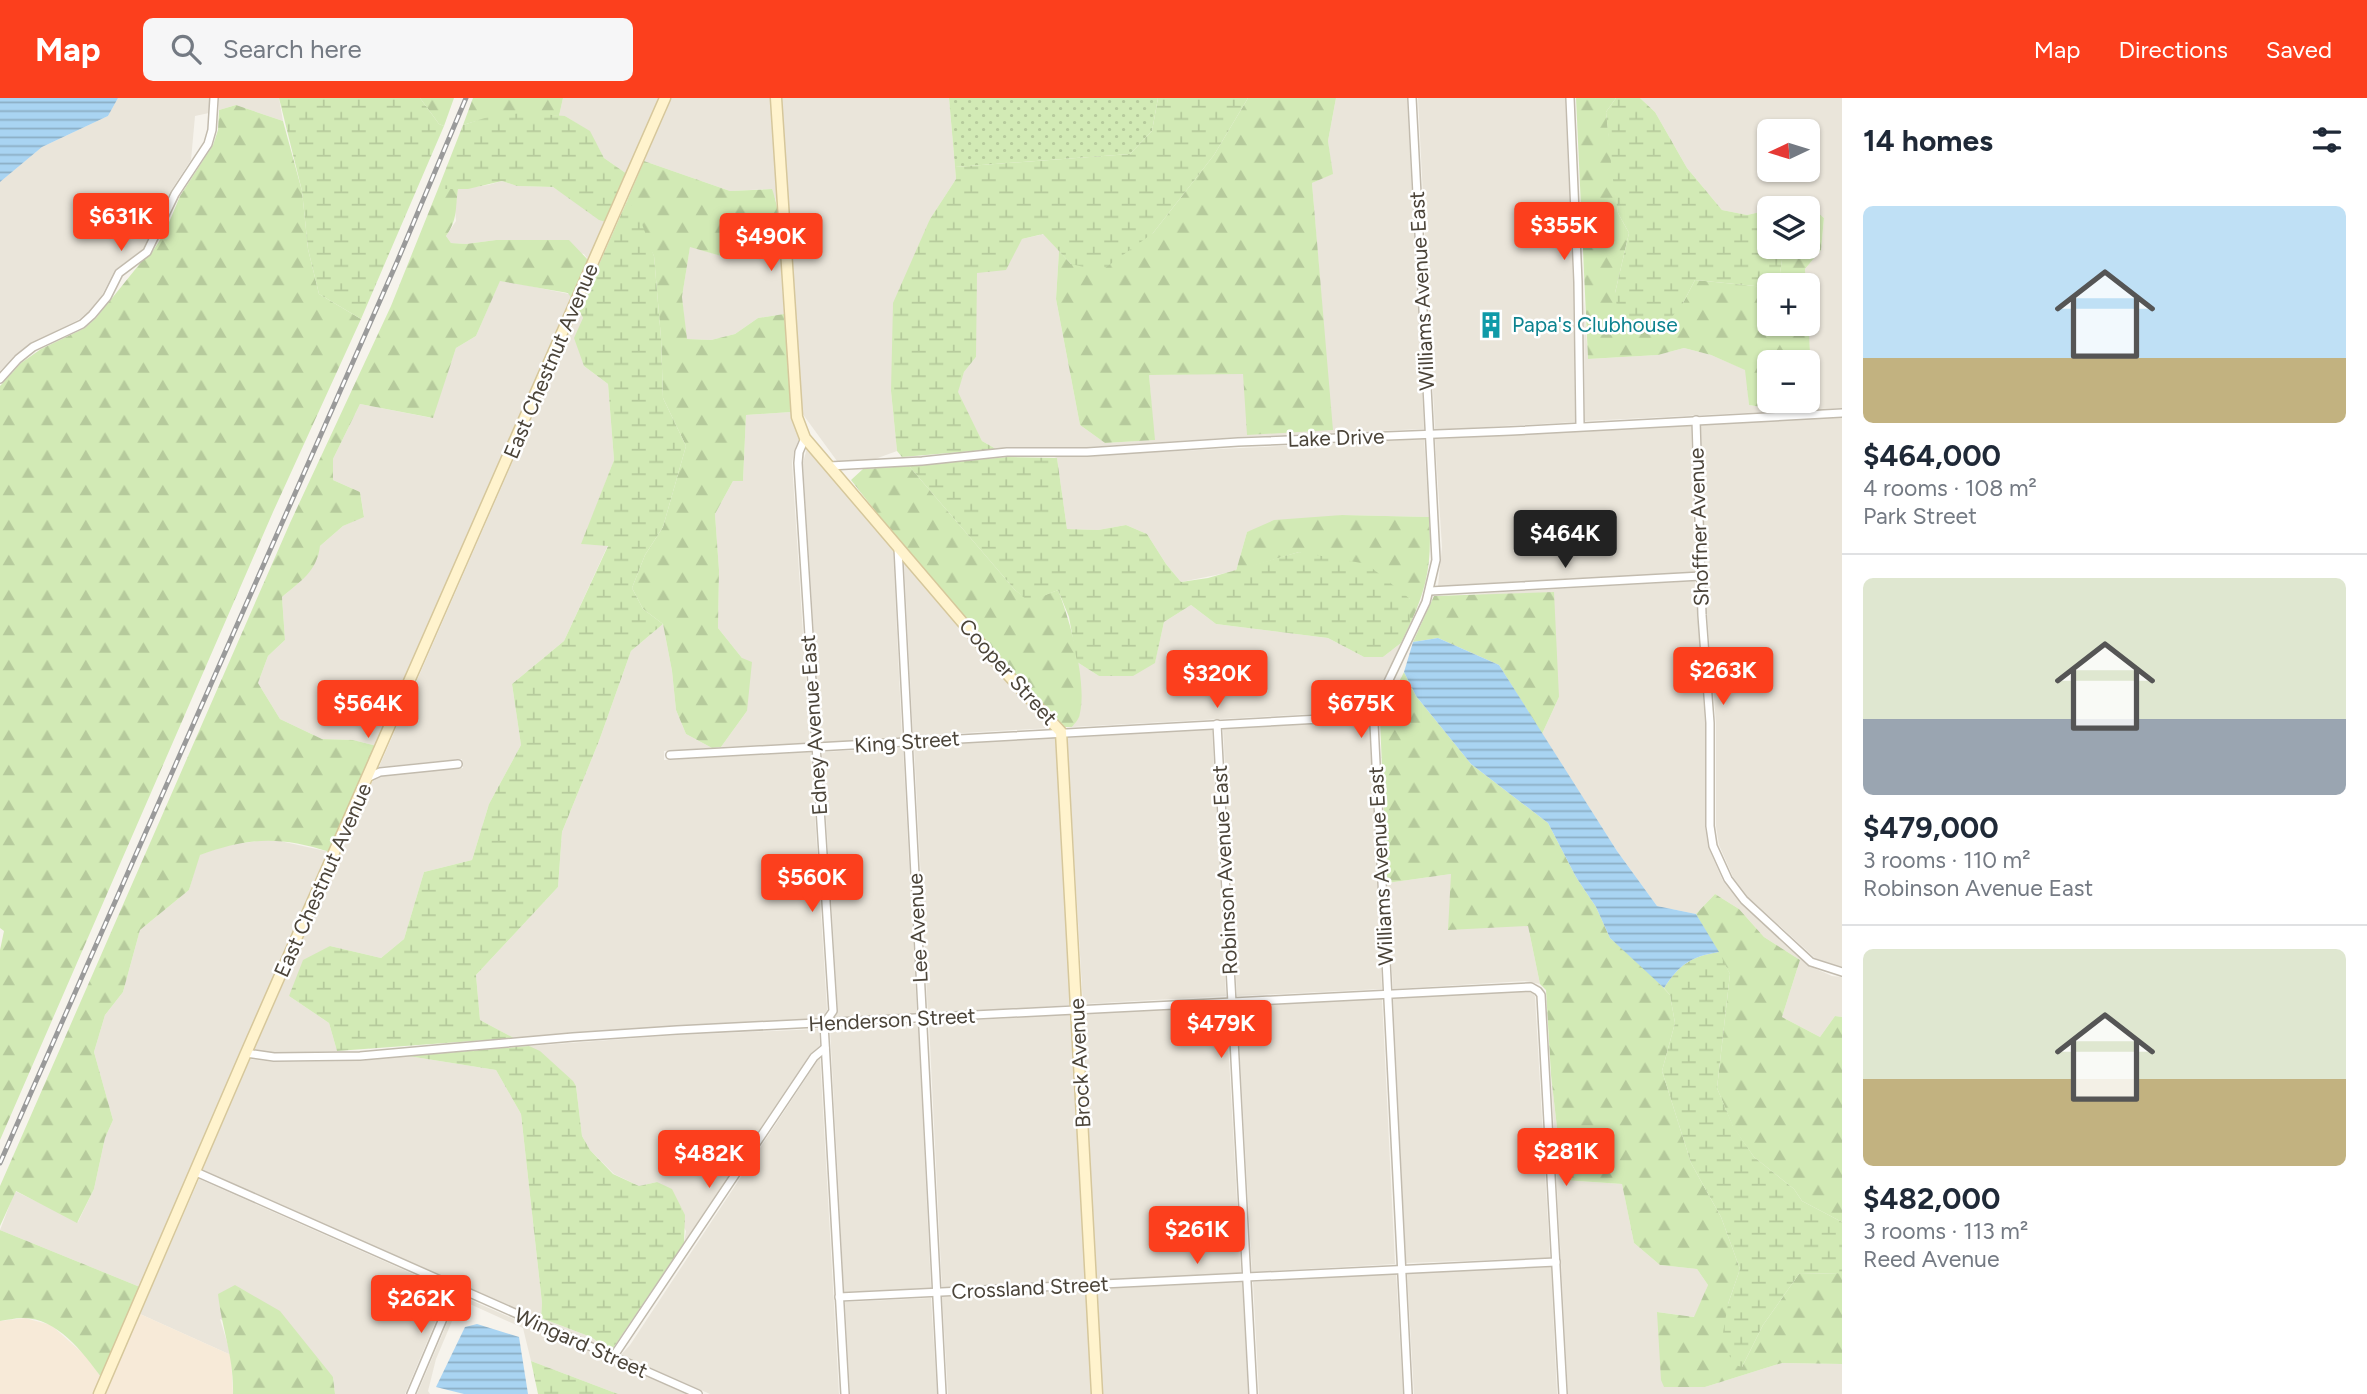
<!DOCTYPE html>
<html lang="en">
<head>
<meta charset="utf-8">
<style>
	body { margin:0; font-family:Figtree,sans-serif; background:#f6f6f7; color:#1f2937; height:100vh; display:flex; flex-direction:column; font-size:26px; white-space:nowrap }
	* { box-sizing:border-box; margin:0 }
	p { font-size:23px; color:#747a83 }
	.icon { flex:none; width:38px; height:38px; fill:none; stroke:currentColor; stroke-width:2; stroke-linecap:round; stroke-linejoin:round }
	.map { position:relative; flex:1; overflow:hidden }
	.panel { display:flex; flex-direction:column; background:#fff; width:525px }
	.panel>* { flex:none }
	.needle { width:46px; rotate:266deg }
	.buttons { position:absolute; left:1757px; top:21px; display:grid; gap:14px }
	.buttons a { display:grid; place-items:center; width:63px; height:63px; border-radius:10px; background:#fff; box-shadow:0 2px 5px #0004; font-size:35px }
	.price { position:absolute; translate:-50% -60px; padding:0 16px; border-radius:7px; background:#fc3f1d; color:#fff; font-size:23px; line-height:46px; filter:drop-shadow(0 2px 4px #0008) }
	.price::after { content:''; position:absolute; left:50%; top:42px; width:21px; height:16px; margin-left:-10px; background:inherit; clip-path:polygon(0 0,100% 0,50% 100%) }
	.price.on { background:#222; color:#fff }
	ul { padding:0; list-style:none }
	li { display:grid; align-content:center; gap:14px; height:371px; padding:0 21px }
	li+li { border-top:2px solid #e0e1e3 }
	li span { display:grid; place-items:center; height:217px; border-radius:10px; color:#555 }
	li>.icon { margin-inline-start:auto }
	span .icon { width:126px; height:126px; fill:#fffc; stroke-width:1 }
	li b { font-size:30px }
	h2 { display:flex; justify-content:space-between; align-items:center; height:84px; padding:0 21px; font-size:30px }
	header { display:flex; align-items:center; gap:42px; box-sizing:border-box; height:98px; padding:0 35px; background:#fc3f1d; color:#fff }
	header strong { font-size:33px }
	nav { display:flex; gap:38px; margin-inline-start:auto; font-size:24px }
	.search { width:490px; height:63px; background:#f6f6f7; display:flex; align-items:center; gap:18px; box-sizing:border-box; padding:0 24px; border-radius:10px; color:#747a83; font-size:26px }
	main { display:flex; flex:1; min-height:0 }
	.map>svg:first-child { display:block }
	.residential { fill:#eae5da; fill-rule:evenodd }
	.commercial { fill:#f7ead8 }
	.grass { fill:url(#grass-dots) }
	.forest { fill:url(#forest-firs); fill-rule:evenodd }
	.wetland { fill:url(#wetland-marsh) }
	.water { fill:url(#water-rules) }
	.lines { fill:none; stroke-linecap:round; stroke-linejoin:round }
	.street-casing { stroke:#c2bbae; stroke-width:10 }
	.secondary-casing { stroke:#d6c79b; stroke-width:13 }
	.street { stroke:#fff; stroke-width:7 }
	.secondary { stroke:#fff3cd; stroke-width:10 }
	.rail-casing { stroke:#9a9a9a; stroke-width:5 }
	.rail { stroke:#fff; stroke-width:2.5; stroke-dasharray:8; stroke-linecap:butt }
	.labels { text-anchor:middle; stroke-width:5; stroke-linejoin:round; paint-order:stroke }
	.street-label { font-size:21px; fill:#4b4439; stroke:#fff }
	.culture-label { font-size:21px; fill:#0d838f; stroke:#fff; text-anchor:start }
</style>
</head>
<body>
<header>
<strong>Map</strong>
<div class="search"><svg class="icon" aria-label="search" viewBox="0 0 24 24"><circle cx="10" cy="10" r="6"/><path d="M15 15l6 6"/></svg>Search here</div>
<nav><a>Map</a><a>Directions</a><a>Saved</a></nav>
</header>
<main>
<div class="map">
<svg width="1842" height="1296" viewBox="0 0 1842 1296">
	<defs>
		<pattern id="grass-dots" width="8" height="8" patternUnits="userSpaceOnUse" patternTransform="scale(1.75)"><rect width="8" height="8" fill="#d2eab5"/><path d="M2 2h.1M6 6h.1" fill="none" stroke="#b6ca9c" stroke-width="1.8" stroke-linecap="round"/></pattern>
		<pattern id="forest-firs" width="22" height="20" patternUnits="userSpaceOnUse" patternTransform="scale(1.75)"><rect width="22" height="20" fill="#d2eab5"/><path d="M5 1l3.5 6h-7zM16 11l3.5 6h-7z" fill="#b6ca9c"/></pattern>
		<pattern id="wetland-marsh" width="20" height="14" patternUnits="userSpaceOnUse" patternTransform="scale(1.75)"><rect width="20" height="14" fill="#d2eab5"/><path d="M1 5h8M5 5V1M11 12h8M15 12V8" fill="none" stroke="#b6ca9c"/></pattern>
		<pattern id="water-rules" width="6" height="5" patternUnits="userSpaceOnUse" patternTransform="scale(1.75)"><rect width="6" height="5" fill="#a9d4f2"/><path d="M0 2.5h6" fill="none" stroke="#8caec5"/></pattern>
	</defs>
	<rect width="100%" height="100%" fill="#f6f3ec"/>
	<g class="residential">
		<polygon points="118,0 209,0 209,15 195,18 191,62 170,94 143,151 115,172 102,197 88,214 78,222 30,246 14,258 0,273 0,84 42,49 108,18"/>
		<polygon points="219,0 279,0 283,23 236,7 219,12"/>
		<polygon points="563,0 660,0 627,76 604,60 589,33 565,18 559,18"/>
		<polygon points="671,0 770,0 777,105 771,91 730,93 644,63"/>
		<polygon points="781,0 949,0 956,81 930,121 891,293 897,353 875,361 837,363 802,315"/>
		<polygon points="1336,0 1407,0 1424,331 1238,339 1087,349 996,351 982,343 957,294 964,274 976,259 976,175 1022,141 1044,136 1059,153 1056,201 1080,327 1105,345 1154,342 1149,277 1243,275 1332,332 1312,85 1332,76 1328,43"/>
		<polygon points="1418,0 1565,0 1573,184 1575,324 1435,332"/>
		<path d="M1640,0h202v310l-44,2 15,-2 -8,-139 16,-19 3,-32 -25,-21 -30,13 -22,5 -25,-5 -35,-42 -32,-56zM1769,33h39v39h-39z"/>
		<polygon points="502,83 517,88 553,89 606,124 589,163 584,156 517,143 496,142 466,146 451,145 446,138 456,123 455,111 458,91 488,87"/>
		<polygon points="690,148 721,158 776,160 780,153 784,216 758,220 735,236 711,242 686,241 682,199"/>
		<polygon points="500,182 569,196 572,201 377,648 353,642 322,641 280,621 258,585 268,558 285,542 282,499 302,482 320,448 343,428 364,418 360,394 333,382 333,361 360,306 432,320 456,250 476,238"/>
		<polygon points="1584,203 1588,261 1658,257 1684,250 1711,257 1746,272 1749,307 1784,313 1585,323"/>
		<polygon points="579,212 583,220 584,268 608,286 614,362 582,446 608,447 564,543 512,586 521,647 489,706 472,762 424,774 404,841 381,860 330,848 289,898 329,925 337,953 274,955 254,952 373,682 381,678 463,670 462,661 379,669"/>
		<polygon points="791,314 799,341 794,353 792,365 810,645 721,649 747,613 742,560 718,530 719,472 715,416 733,383 743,383 746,317"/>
		<polygon points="1842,319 1842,870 1815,860 1748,799 1733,779 1719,747 1716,728 1716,625 1707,516 1701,327"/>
		<polygon points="1691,327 1695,474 1438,488 1442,449 1435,341"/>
		<polygon points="1424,341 1429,419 1342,417 1247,434 1236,473 1181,484 1166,466 1147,436 1126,427 1098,432 1067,431 1057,360 1054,359"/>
		<polygon points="807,350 893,451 902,640 821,645 803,365"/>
		<polygon points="904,464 993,569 1050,630 913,638"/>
		<polygon points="1695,483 1705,626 1705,729 1708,749 1723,783 1740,805 1807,867 1832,878 1842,879 1842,919 1835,918 1820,939 1782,919 1800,862 1764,839 1739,811 1715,796 1696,816 1657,808 1617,753 1542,636 1559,599 1482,497 1472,496"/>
		<polygon points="1191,507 1216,526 1328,540 1364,559 1383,559 1401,545 1370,613 1072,629 1080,616 1077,564 1099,578 1155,564 1164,524"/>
		<polygon points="663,526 672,573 676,612 686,636 712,650 664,653 664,662 811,654 827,912 821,922 677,928 514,940 480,922 476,877 558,789 562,734 599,643 631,553"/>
		<polygon points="1369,623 1382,891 1237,898 1223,630"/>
		<polygon points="1212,631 1226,898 1083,906 1067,640"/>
		<polygon points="1056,639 1072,907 928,916 914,648"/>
		<polygon points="903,650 917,916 834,920 838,913 822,654"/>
		<polygon points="271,741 330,754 140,1189 0,1132 15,1093 78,1124 94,1091 105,1040 113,1022 94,954 105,917 123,894 140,832 189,792 199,757 224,748"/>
		<polygon points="1451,776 1528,828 1540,886 1525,883 1393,891 1387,785"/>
		<polygon points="1525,892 1534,896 1535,899 1550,1160 1406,1165 1393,900"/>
		<polygon points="1382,901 1395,1166 1252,1174 1237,907"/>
		<polygon points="1226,907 1241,1175 1096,1182 1083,916"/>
		<polygon points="1072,916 1085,1182 942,1190 929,925"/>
		<polygon points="918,926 931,1190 844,1194 830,930"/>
		<polygon points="819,931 820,948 810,956 684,1145 686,1133 657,1084 639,1088 614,1076 590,1052 582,1038 576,988 529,948 678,937"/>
		<polygon points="408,958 496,972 521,1016 542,1205 541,1220 591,1239 608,1251 202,1072 250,961 274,964 360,963"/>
		<polygon points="820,959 839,1296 710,1296 621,1257 630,1247"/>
		<polygon points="1551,977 1563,1082 1622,1086 1634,1145 1660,1167 1697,1171 1708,1187 1695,1219 1657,1214 1705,1289 1782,1265 1842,1266 1842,1296 1568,1296"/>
		<polygon points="199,1081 449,1192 405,1296 335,1296 333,1279 220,1221 231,1257 140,1216"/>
		<polygon points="1551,1169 1557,1296 1414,1296 1407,1175"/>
		<polygon points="1396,1175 1403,1296 1259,1296 1253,1184"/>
		<polygon points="1242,1184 1248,1296 1102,1296 1097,1191"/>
		<polygon points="1086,1192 1091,1296 948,1296 942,1199"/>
		<polygon points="459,1197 686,1296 618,1296 531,1263 523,1230 461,1202 436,1261 428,1293 430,1296 417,1296"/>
		<polygon points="931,1200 937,1296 850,1296 845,1204"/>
	</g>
	<g class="commercial">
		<polygon points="140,1216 231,1257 233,1296 105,1296"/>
		<polygon points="25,1220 51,1227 87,1259 101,1279 94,1296 0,1296 0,1223"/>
	</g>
	<polygon class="grass" points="949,0 1158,0 1152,33 1130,56 955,69"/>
	<g class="forest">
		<polygon points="420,0 454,0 444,28 439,26"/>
		<path d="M473,0h90l-4,18c-37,-3 -60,-2 -96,9z"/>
		<polygon points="1248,0 1336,0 1328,43 1333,76 1312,85 1333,332 1247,337 1243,276 1149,277 1155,342 1105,345 1080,327 1056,201 1059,153 1071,166 1153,135 1214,57"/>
		<path d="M1576,0h40l-10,14 12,101 11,20 -14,60 68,10 12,-23 70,7 15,-14 4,-26h24v-39h-34l25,-11 25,21 -3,32 -16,19 1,16h-37v39h39v-9l5,93 -29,3 -35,-6 -4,-35 -34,-15 -27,-7 -26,7 -70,4zM1769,264h39v39h-39z"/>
		<polygon points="236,7 283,23 302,93 308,151 319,196 361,221 273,414 0,1042 0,852 4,833 0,830 0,288 21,265 41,251 85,230 96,220 142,163 151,156 165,134 180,98 213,47 218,32 219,12"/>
		<path d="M644,63l86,30 42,-2c6,16 13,54 4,69l-55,-2 -31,-9 -8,50 5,42 24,1 24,-6 23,-16 26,-4 7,98 -45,3 -3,66h-10l-18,33 4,56 -1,58 24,30 10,4 -5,49 -26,36 -9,1 -26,-14 -10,-24 -4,-39 -9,-47 -20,-15 -11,-21 13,-33 18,-28 23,-81 -23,-48 -2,-60 -7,-82 -27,-55z"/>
		<path d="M438,91h20c-3,20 0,30 -12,47l5,7 15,1 30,-4h73l20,21 -17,38 -4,-6 -68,-12 -24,55 -20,12 -23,70 -73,-14 -27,55v21l27,12 4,25 -21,9 -23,20c-3,25 -19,35 -38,51l3,43 -17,16 -10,27 22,36 42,20 31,1 24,6 -47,106c-50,-16 -81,-15 -130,3l-11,35 -49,40 -17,62 -18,23 -11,37 19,68 -8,18 -11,51 -17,34 -61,-32 -16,35v-40l290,-663 101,-217z"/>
		<path d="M909,368l106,124 14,11 29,-11c12,30 29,91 22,123 0,5 -5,10 -8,14h-8c-75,-80 -147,-162 -213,-247l12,-11z"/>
		<path d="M1342,417l87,2c3,43 -1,69 -19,107v-25l-111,-47 -63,19 11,-39 27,-12z"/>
		<polygon points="1554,494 1559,599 1542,636 1499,567 1438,540 1413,544 1434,498"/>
		<path d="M1404,574l12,24 55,68 77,59 28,54 20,30 14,31 40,35 20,22 5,28 -13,48 29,92 30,54 19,52 -12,35 14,63 21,-42 36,-51 43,-1v91l-60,-1 -77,24h-41l-3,-7 -4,-68 37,5 14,-32 -11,-16 -37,-4 -26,-22 -12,-59 -59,-4 -12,-105 -5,-85 -6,-6 -12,-58 -80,4 3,-56 -64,9 -7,-163c1,-8 19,-37 24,-48z"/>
		<polygon points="1715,796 1739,811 1764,839 1800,862 1782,919 1820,939 1835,918 1842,919 1842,1124 1802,1103 1794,1091 1754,1059 1733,1029 1717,990 1730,876 1696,816"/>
		<path d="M0,1132l140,57 -39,90c-18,-25 -45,-60 -79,-59 -7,0 -15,2 -22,3z"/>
		<path d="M235,1187l45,26 53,66 2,17h-102c1,-37 -11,-64 -15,-100z"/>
	</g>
	<g class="wetland">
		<polygon points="279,0 420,0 439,26 444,28 361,221 319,196 308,151 302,93"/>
		<polygon points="1158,0 1248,0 1214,57 1153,135 1101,173 1071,166 1043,136 1022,141 1006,172 977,175 976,259 964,274 958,294 982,343 996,351 902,359 897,353 891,293 893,205 930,121 956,81 955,69 1130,56 1152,33"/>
		<polygon points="1616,0 1640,0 1655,14 1687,70 1722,112 1747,117 1769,112 1769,149 1784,149 1780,175 1765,189 1695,182 1683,205 1664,229 1649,233 1629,228 1618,216 1615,195 1629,135 1618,115 1612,75 1606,14"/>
		<polygon points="527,15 565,18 590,33 604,60 627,76 606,124 599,122 553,89 517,88 502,83 468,91 438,91 463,27 494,17"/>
		<polygon points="627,103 637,113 654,158 661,240 663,300 686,348 663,429 645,457 632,490 643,511 663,526 631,553 599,643 562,734 558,789 476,877 480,922 514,940 337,953 329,925 289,898 303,862 330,848 381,860 404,841 424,774 472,762 489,706 521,647 512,586 564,543 608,448 581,446 614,362 608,286 584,268 574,240 583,220 579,212"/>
		<polygon points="1008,359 1057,360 1067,431 1098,432 1126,427 1147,436 1166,466 1181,484 1208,480 1299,454 1367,466 1410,501 1410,526 1401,545 1383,559 1364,559 1328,540 1216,526 1191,507 1164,524 1155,565 1133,578 1099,578 1077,564 1069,519 1058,492 1029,504 1015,492 909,368"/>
		<path d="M1719,854l11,22 -13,114 16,38 21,31 40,32 8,12 40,21v51l-43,1 -36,51 -21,42 -10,-3 -9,-31 5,-29 12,-35 -19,-52 -30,-54 -29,-92 13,-48 -5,-28 -6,-7c16,-24 26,-31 55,-36z"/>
		<polygon points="529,948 540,953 573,983 576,988 582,1038 590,1052 613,1076 639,1088 657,1084 672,1091 685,1117 684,1145 611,1253 591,1239 541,1220 542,1205 521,1016 496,972 408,958"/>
		<polygon points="531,1263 618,1296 538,1296"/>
	</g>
	<g class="water">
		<polygon points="0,0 118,0 108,18 42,49 0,84"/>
		<path d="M1438,540l61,27 118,186 40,55 39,8 23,38c-29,5 -39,12 -55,36l-54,-50 -14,-31 -20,-30 -28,-54 -77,-59 -55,-68 -12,-24 9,-30z"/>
		<polygon points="477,1226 519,1239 528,1296 464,1296 436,1289 465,1229"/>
	</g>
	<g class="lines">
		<defs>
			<g id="street">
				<polyline points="1570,0 1578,184 1580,328"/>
				<polyline points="0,281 18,261 33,249 82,226 92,217 107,199 119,175 147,154 175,96 208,46 212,32 214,0"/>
				<polyline points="1696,322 1702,517 1710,625 1710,728 1713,748 1728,781 1744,802 1811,864 1842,874"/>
				<polyline points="805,340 799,354 798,365 833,913 824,926 845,1296"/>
				<polyline points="830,368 922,363 1007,354 1087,354 1238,344 1511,333 1842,315"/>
				<polyline points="898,450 942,1296"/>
				<polyline points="1430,493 1701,478"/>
				<polyline points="1217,626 1253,1296"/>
				<polyline points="670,657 1375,618"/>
				<polyline points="369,679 380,674 458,666"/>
				<polyline points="246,955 274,959 360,958 573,939 677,932 1531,889 1538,893 1541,897 1563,1296"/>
				<polyline points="196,1074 698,1296"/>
				<polyline points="839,1199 1556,1164"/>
				<polyline points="613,1259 814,959 825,950"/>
				<polyline points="411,1296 456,1190"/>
				<polyline points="1408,1296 1374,626 1377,607 1426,504 1436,462 1412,0"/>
			</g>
			<g id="secondary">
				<polyline points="776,0 797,319 805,340 998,566 1061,634 1097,1296"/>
				<polyline points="99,1296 246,955 665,0"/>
			</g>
		</defs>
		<use href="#street" class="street-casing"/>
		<use href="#secondary" class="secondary-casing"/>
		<use href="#street" class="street"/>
		<use href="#secondary" class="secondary"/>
		<defs>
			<polyline id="rail" points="0,1065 397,164 466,0"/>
		</defs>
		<use href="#rail" class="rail-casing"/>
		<use href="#rail" class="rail"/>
	</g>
	<defs>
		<symbol id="building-bare" viewBox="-9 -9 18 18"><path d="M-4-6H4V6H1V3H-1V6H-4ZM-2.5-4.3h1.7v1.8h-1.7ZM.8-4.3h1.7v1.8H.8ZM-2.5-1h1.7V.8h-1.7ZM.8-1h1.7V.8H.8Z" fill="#0f9aa8" stroke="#fff" stroke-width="2.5" paint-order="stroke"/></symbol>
	</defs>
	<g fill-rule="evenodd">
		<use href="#building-bare" x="1472" y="208" width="38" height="38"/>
	</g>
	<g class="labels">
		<g class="street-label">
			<text transform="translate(1422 193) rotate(-93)" y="7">Williams Avenue East</text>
			<text transform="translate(551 263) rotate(-67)" y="7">East Chestnut Avenue</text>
			<text transform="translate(1336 340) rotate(-2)" y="7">Lake Drive</text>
			<text transform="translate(1699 429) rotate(-92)" y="7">Shoffner Avenue</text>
			<text transform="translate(1008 574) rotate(48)" y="7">Cooper Street</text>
			<text transform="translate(814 627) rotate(-94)" y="7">Edney Avenue East</text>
			<text transform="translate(907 644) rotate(-4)" y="7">King Street</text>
			<text transform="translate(1381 768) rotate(-93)" y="7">Williams Avenue East</text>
			<text transform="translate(1225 772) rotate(-93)" y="7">Robinson Avenue East</text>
			<text transform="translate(323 782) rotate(-66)" y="7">East Chestnut Avenue</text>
			<text transform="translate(918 830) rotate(-93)" y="7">Lee Avenue</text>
			<text transform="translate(892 922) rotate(-3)" y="7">Henderson Street</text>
			<text transform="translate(1080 965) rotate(-93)" y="7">Brock Avenue</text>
			<text transform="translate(1030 1190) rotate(-3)" y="7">Crossland Street</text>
			<text transform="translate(581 1245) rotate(24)" y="7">Wingard Street</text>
		</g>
		<g class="culture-label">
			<text x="1512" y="234">Papa's Clubhouse</text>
		</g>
	</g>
</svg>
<div class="buttons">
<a><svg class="needle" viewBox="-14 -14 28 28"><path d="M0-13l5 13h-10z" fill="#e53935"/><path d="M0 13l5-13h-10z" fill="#747a83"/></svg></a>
<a><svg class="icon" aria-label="layers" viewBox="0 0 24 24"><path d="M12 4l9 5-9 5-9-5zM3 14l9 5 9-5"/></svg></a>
<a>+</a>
<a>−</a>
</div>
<b class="price" style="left:121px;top:155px">$631K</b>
<b class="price" style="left:1564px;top:164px">$355K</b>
<b class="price" style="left:771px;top:175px">$490K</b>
<b class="price on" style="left:1565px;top:472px">$464K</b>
<b class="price" style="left:1723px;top:609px">$263K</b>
<b class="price" style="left:1217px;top:612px">$320K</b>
<b class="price" style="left:368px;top:642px">$564K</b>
<b class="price" style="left:1361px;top:642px">$675K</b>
<b class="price" style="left:812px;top:816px">$560K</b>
<b class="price" style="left:1221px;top:962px">$479K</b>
<b class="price" style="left:1566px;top:1090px">$281K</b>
<b class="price" style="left:709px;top:1092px">$482K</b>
<b class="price" style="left:1197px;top:1168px">$261K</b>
<b class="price" style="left:421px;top:1237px">$262K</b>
</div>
<section class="panel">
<h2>14 homes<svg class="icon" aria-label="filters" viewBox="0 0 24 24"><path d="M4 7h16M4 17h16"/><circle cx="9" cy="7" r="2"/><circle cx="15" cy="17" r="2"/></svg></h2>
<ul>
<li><span style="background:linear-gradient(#bfe0f5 70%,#c2b280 0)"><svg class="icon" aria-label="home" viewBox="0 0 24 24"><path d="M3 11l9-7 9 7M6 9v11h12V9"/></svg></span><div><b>$464,000</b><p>4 rooms · 108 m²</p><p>Park Street</p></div></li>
<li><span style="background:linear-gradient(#dfe7d0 65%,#9aa5b1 0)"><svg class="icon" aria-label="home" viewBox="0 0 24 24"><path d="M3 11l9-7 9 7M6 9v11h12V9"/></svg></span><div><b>$479,000</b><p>3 rooms · 110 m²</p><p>Robinson Avenue East</p></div></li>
<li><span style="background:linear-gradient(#dfe7d0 60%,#c2b280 0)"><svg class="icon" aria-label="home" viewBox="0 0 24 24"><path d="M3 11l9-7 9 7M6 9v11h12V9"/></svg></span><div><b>$482,000</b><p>3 rooms · 113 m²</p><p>Reed Avenue</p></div></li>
</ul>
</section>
</main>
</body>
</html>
